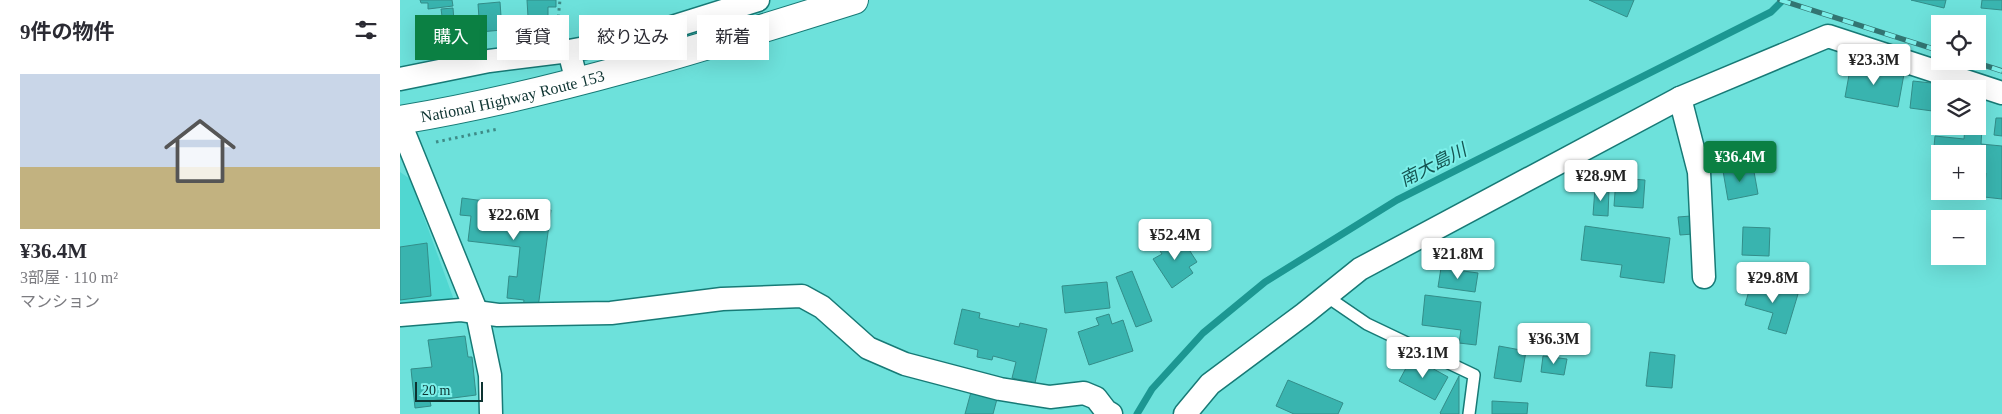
<!DOCTYPE html>
<html lang="ja">
<head>
<meta charset="utf-8">
<style>
	body { margin:0; font-family:"Times New Roman","Noto Sans JP",serif; background:#f2f2f3; color:#2b2b33; height:100vh; display:flex; flex-direction:column; font-size:19px; white-space:nowrap }
	* { box-sizing:border-box; margin:0 }
	p { font-size:16px; color:#7c7c81 }
	.icon { flex:none; width:28px; height:28px; fill:none; stroke:currentColor; stroke-width:2; stroke-linecap:round; stroke-linejoin:round }
	.map { position:relative; flex:1; overflow:hidden }
	.drawer { display:flex; flex-direction:column; background:#fff; width:400px }
	.drawer>* { flex:none }
	.hud { position:absolute; left:15px; top:15px; width:475px; height:45px; display:flex; gap:10px }
	.fabs { position:absolute; left:1531px; top:15px; display:grid; gap:10px }
	.fabs a { display:grid; place-items:center; width:55px; height:55px; border-radius:0px; background:#fff; box-shadow:0 5px 20px #0002; font-size:25px }
	.scale { position:absolute; left:15px; bottom:12px; width:68px; box-sizing:border-box; padding-left:5px; border:2px solid #0d3331; border-top:0; font-size:14px; line-height:18px; white-space:nowrap; color:#0d3331; -webkit-text-stroke:4px #7befe9; paint-order:stroke }
	.price { position:absolute; translate:-50% -42px; padding:0 11px; border-radius:5px; background:#fff; color:#222; font-size:16px; line-height:32px; filter:drop-shadow(0 1px 2px #0008) }
	.price::after { content:''; position:absolute; left:50%; top:30px; width:15px; height:11px; margin-left:-8px; background:inherit; clip-path:polygon(0 0,100% 0,50% 100%) }
	.price.selected { background:#0b8043; color:#fff }
	ul { padding:0; list-style:none }
	li { display:grid; align-content:center; gap:10px; height:265px; padding:0 20px }
	li+li { border-top:1px solid #e1e1e2 }
	li span { display:grid; place-items:center; height:155px; border-radius:0px; color:#555 }
	li>.icon { margin-inline-start:auto }
	span .icon { width:90px; height:90px; fill:#fffc; stroke-width:1 }
	li b { font-size:21px }
	h2 { display:flex; justify-content:space-between; align-items:center; height:60px; padding:0 20px; font-size:21px }
	.pill { padding:0 18px; border-radius:0px; background:#fff; box-shadow:0 5px 20px #0002; font-size:18px; line-height:45px }
	.pill.selected { background:#0b8043; color:#fff }
	main { display:flex; flex:1; min-height:0 }
	.map>svg:first-child { display:block }
	.built { fill:#50d7d1 }
	.lines { fill:none; stroke-linecap:round; stroke-linejoin:round }
	.stream { stroke:#1c9792; stroke-width:7 }
	.building { fill:#39b4af; stroke:#338d89 }
	.lane-casing { stroke:#177a76; stroke-width:14 }
	.street-casing { stroke:#177a76; stroke-width:25 }
	.highway-casing { stroke:#177a76; stroke-width:30 }
	.path { stroke:#3e8b87; stroke-width:3; stroke-dasharray:2.5 4; stroke-linecap:butt }
	.lane { stroke:#fff; stroke-width:11 }
	.street { stroke:#fff; stroke-width:22 }
	.highway { stroke:#fff; stroke-width:28 }
	.rail-casing { stroke:#327572; stroke-width:5.5 }
	.rail { stroke:#7befe9; stroke-width:4; stroke-dasharray:11; stroke-linecap:butt }
	.labels { text-anchor:middle; stroke-width:4; stroke-linejoin:round; paint-order:stroke }
	.street-label { font-size:16px; fill:#0d3331; stroke:#7befe9 }
	.water-label { font-size:18px; font-style:italic; fill:#155552; stroke:#7befe9 }
</style>
</head>
<body>
<main>
<section class="drawer">
<h2>9件の物件<svg class="icon" aria-label="filters" viewBox="0 0 24 24"><path d="M4 7h16M4 17h16"/><circle cx="9" cy="7" r="2"/><circle cx="15" cy="17" r="2"/></svg></h2>
<ul>
<li><span style="background:linear-gradient(#c9d6e8 60%,#c2b280 0)"><svg class="icon" aria-label="home" viewBox="0 0 24 24"><path d="M3 11l9-7 9 7M6 9v11h12V9"/></svg></span><div><b>¥36.4M</b><p>3部屋 · 110 m²</p><p>マンション</p></div></li>
</ul>
</section>
<div class="map">
<svg width="1602" height="414" viewBox="0 0 1602 414">
	<rect width="100%" height="100%" fill="#6de1db"/>
	<polygon class="built" points="0,172 10,179 54,300 0,306"/>
	<g class="lines">
		<polyline class="stream" points="737,414 752,389 803,333 865,282 997,200 1371,12 1383,0"/>
	</g>
	<g class="building">
		<polygon points="20,0 52,0 53,6 28,9 28,3 21,3"/>
		<polygon points="127,0 156,0 156,7 148,7 148,17 128,17"/>
		<polygon points="1189,0 1234,0 1227,17"/>
		<polygon points="1511,0 1546,0 1544,8"/>
		<polygon points="1582,0 1602,0 1602,10 1581,8"/>
		<polygon points="100,2 102,30 80,32 78,4"/>
		<polygon points="53,8 54,21 43,23 41,9"/>
		<polygon points="73,37 75,52 67,54 64,39"/>
		<polygon points="1451,64 1504,74 1498,107 1445,97"/>
		<polygon points="1513,81 1559,86 1558,89 1540,89 1540,112 1510,108"/>
		<polygon points="1596,118 1602,118 1602,136 1594,135"/>
		<polygon points="1565,127 1582,129 1581,144 1602,146 1602,199 1584,197 1586,173 1578,172 1578,154 1540,154 1540,168 1532,167 1535,136 1564,139"/>
		<polygon points="1353,166 1358,194 1328,200 1323,171"/>
		<polygon points="1216,178 1245,180 1243,208 1214,206"/>
		<polygon points="1195,188 1209,189 1208,216 1193,215"/>
		<polygon points="62,198 151,210 138,308 123,308 124,300 107,298 109,276 117,277 120,247 68,241 71,216 60,215"/>
		<polygon points="1291,216 1293,234 1280,235 1278,217"/>
		<polygon points="1185,226 1270,238 1264,283 1220,277 1222,265 1181,260"/>
		<polygon points="1343,227 1370,228 1369,256 1342,255"/>
		<polygon points="779,234 797,262 789,267 793,273 772,288 753,259 762,254 758,248"/>
		<polygon points="27,243 31,296 0,300 0,247"/>
		<polygon points="1041,268 1078,273 1075,292 1038,287"/>
		<polygon points="732,271 752,321 736,327 716,277"/>
		<polygon points="1352,280 1398,294 1386,334 1368,329 1373,313 1345,305"/>
		<polygon points="707,282 710,308 665,313 662,286"/>
		<polygon points="1025,295 1081,302 1076,345 1059,343 1061,330 1022,325"/>
		<polygon points="562,309 580,313 579,318 619,327 620,323 647,329 635,383 612,378 616,362 593,356 592,360 577,357 578,350 554,344"/>
		<polygon points="709,314 712,324 723,320 733,351 689,365 678,332 699,325 696,318"/>
		<polygon points="65,336 68,357 72,357 76,395 30,401 31,406 15,408 11,369 32,367 28,340"/>
		<polygon points="1099,346 1126,351 1121,382 1094,378"/>
		<polygon points="1250,352 1275,355 1272,388 1246,386"/>
		<polygon points="1143,356 1167,359 1164,375 1141,372"/>
		<polygon points="1012,357 1048,377 1035,400 999,381"/>
		<polygon points="1059,376 1059,414 1041,414 1040,413"/>
		<polygon points="888,380 943,403 938,414 894,414 876,406"/>
		<polygon points="571,392 597,399 593,414 565,414"/>
		<polygon points="1092,401 1128,403 1127,414 1092,414"/>
	</g>
	<g class="lines">
		<defs>
			<polyline id="lane" points="926,296 967,324 1074,375 1069,414"/>
			<g id="street">
				<polyline points="0,79 89,61 169,51"/>
				<polyline points="177,82 169,51 234,39 358,0"/>
				<polyline points="1280,98 1299,172 1304,277"/>
				<polyline points="0,123 77,313 90,375 91,414"/>
				<polyline points="0,315 61,310 98,315 211,313 322,299 402,296 422,307 468,348 505,364 600,389 650,397 684,393 696,398 706,411 711,414"/>
				<polyline points="785,414 810,384 904,314 960,269 1280,98 1428,36 1602,93"/>
			</g>
			<g id="highway">
				<path id="s1" d="M0,120c155,-26 305,-73 454,-120"/>
			</g>
		</defs>
		<use href="#lane" class="lane-casing"/>
		<use href="#street" class="street-casing"/>
		<use href="#highway" class="highway-casing"/>
		<g class="path">
			<polyline points="157,30 160,0"/>
			<polyline points="36,142 98,129"/>
		</g>
		<use href="#lane" class="lane"/>
		<use href="#street" class="street"/>
		<use href="#highway" class="highway"/>
		<defs>
			<g id="rail">
				<polyline points="1380,0 1540,51"/>
				<polyline points="1571,61 1602,71"/>
			</g>
		</defs>
		<use href="#rail" class="rail-casing"/>
		<use href="#rail" class="rail"/>
	</g>
	<g class="labels">
		<g class="street-label">
			<text dy="6" stroke="none"><textPath href="#s1" startOffset="115">National Highway Route 153</textPath></text>
		</g>
		<g class="water-label">
			<text transform="translate(1033 165) rotate(-27)" y="6">南大島川</text>
		</g>
	</g>
</svg>
<div class="fabs">
<a><svg class="icon" aria-label="locate" viewBox="0 0 24 24"><circle cx="12" cy="12" r="6"/><path d="M12 2v4M12 18v4M2 12h4M18 12h4"/></svg></a>
<a><svg class="icon" aria-label="layers" viewBox="0 0 24 24"><path d="M12 4l9 5-9 5-9-5zM3 14l9 5 9-5"/></svg></a>
<a>+</a>
<a>−</a>
</div>
<div class="scale">20 m</div>
<b class="price" style="left:1474px;top:86px">¥23.3M</b>
<b class="price selected" style="left:1340px;top:183px">¥36.4M</b>
<b class="price" style="left:1201px;top:202px">¥28.9M</b>
<b class="price" style="left:114px;top:241px">¥22.6M</b>
<b class="price" style="left:775px;top:261px">¥52.4M</b>
<b class="price" style="left:1058px;top:280px">¥21.8M</b>
<b class="price" style="left:1373px;top:304px">¥29.8M</b>
<b class="price" style="left:1154px;top:365px">¥36.3M</b>
<b class="price" style="left:1023px;top:379px">¥23.1M</b>
<div class="hud">
<a class="pill selected">購入</a>
<a class="pill">賃貸</a>
<a class="pill">絞り込み</a>
<a class="pill">新着</a>
</div>
</div>
</main>
</body>
</html>
